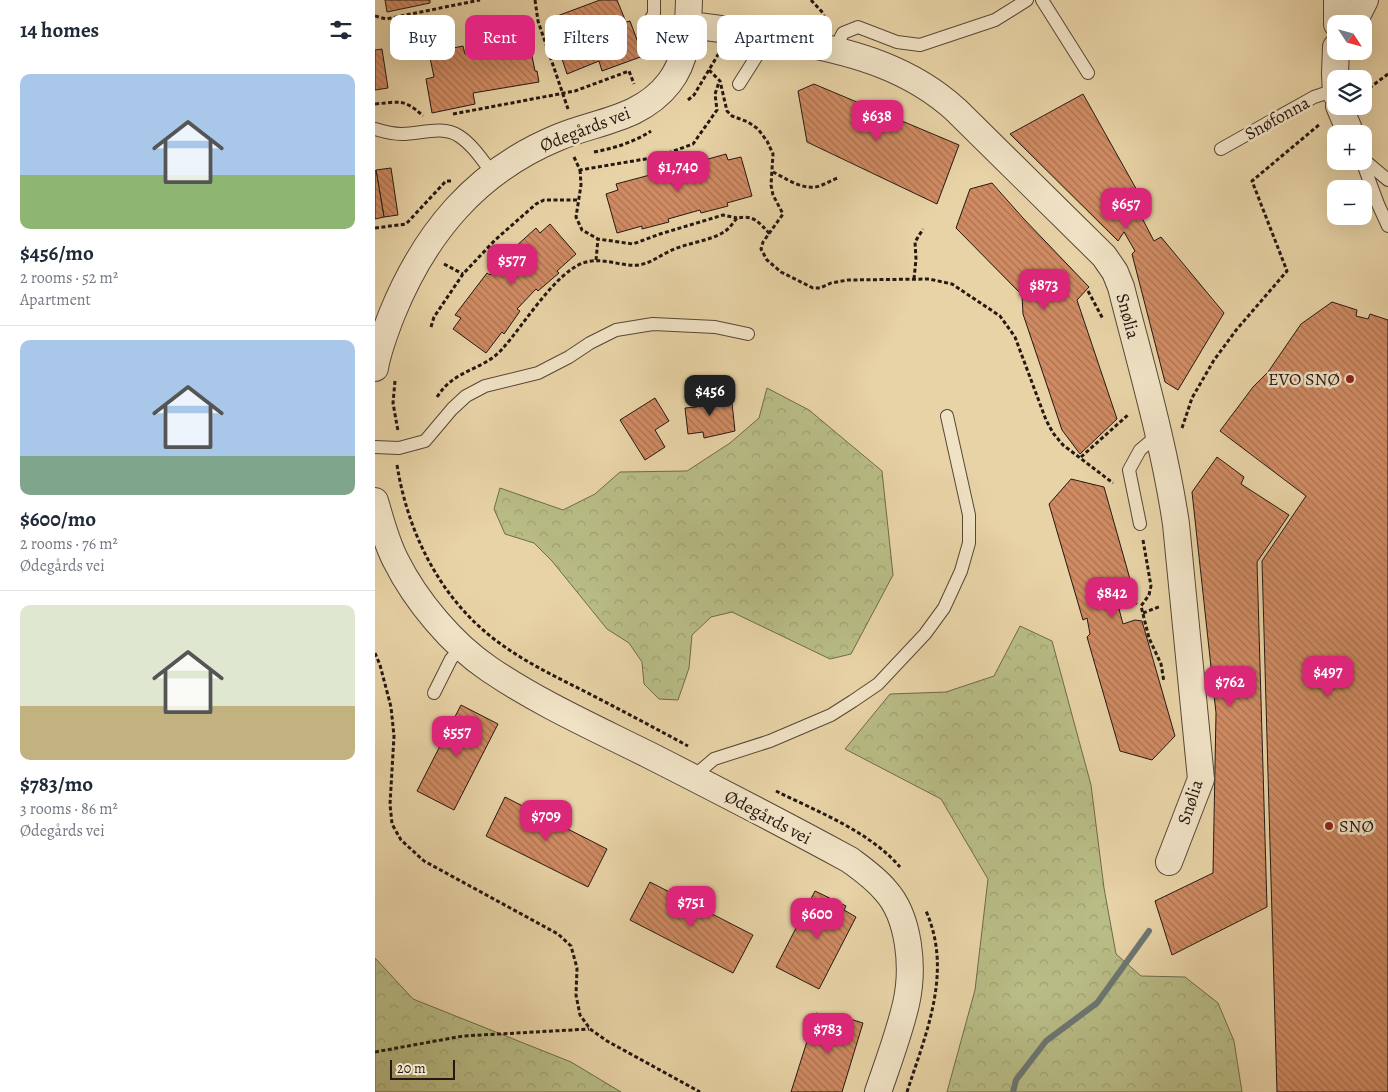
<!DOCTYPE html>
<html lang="en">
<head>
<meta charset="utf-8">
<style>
	body { margin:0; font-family:Alegreya,serif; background:#f6f6f7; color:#1f2937; height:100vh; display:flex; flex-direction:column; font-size:19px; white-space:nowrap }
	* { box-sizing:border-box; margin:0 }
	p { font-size:16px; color:#747a83 }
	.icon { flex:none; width:28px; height:28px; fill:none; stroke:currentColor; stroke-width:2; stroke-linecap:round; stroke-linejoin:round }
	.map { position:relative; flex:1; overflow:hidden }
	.panel { display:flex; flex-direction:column; background:#fff; width:375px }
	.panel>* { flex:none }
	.hud { position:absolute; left:15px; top:15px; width:475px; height:45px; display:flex; gap:10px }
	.needle { width:32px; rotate:126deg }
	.fabs { position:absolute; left:952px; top:15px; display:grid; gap:10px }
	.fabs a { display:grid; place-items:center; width:45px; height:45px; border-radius:10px; background:#fff; box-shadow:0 5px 20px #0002; font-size:25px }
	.scale { position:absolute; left:15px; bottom:12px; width:65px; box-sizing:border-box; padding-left:5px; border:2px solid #251812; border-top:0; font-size:14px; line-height:18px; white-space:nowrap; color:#251812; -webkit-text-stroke:4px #f0e2c5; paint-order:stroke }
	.price { position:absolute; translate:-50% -42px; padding:0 11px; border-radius:10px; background:#db2777; color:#fff; font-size:16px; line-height:32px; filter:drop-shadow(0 1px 2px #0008) }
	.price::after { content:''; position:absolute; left:50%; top:30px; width:15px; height:11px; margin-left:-8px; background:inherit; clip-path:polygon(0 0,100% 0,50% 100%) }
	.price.on { background:#222; color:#fff }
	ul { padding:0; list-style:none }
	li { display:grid; align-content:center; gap:10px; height:265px; padding:0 20px }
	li+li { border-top:1px solid #e0e1e3 }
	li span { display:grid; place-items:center; height:155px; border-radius:10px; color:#555 }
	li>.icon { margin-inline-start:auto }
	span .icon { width:90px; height:90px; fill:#fffc; stroke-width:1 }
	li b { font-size:21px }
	h2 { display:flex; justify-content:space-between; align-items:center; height:60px; padding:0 20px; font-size:21px }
	.tag { padding:0 18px; border-radius:10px; background:#fff; box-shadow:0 5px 20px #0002; font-size:18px; line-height:45px }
	.tag.on { background:#db2777; color:#fff }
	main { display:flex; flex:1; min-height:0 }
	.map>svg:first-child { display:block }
	.forest { fill:url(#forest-crowns); stroke:#6e6a4c }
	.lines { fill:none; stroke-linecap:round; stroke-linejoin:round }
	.stream { stroke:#6c7673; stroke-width:6 }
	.building { fill:url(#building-back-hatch); stroke:#251812 }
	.lane-casing { stroke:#564737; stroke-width:14 }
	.street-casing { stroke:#564737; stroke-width:28 }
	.path { stroke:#251812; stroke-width:3; stroke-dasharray:4 2.5; stroke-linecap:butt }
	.lane { stroke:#f0e2c5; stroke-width:12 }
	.street { stroke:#f0e2c5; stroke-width:26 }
	.poi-dot { fill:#8f2418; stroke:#f0e2c5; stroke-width:2 }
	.labels { text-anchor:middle; stroke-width:5; stroke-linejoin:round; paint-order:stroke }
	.street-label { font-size:18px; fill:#251812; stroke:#f0e2c5 }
	.poi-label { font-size:18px; fill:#251812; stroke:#f0e2c5; text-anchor:end }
</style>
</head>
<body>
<main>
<section class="panel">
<h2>14 homes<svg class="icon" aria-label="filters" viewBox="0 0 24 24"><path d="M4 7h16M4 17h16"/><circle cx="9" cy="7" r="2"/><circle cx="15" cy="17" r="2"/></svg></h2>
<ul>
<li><span style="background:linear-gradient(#a9c7e8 65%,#8fb573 0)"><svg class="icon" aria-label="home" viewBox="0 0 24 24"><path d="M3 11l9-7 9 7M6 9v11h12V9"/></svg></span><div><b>$456/mo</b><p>2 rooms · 52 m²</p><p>Apartment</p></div></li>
<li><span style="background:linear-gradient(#a9c7e8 75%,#7fa58c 0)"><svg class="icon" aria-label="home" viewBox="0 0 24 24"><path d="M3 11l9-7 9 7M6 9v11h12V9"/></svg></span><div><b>$600/mo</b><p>2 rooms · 76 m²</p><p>Ødegårds vei</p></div></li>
<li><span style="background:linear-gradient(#dfe7d0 65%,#c2b280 0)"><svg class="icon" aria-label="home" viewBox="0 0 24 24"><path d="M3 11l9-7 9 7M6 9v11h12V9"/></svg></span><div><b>$783/mo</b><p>3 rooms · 86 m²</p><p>Ødegårds vei</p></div></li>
</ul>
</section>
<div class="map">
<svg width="1013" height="1092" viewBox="0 0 1013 1092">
	<defs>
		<pattern id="forest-crowns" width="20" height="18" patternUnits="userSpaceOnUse" patternTransform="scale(1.25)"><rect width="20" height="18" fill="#b8bc85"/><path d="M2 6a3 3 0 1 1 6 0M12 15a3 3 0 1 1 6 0" fill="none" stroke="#9ea172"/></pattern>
		<pattern id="building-back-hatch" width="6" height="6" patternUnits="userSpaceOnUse" patternTransform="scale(1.25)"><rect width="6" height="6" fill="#d08b63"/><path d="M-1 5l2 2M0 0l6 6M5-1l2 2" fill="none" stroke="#a97150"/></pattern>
	</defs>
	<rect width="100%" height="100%" fill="#e8d3a6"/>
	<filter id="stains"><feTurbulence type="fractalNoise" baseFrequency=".004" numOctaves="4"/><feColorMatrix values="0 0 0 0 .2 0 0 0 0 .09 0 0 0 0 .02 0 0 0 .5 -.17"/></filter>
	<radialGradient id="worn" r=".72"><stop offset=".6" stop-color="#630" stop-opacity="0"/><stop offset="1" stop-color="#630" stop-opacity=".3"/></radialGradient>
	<g class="forest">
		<polygon points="392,388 434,410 507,471 518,575 476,654 455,659 357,612 336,617 317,635 314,668 303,700 284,699 269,684 267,662 254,643 232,629 177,561 159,543 130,534 119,509 125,488 188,510 220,494 245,472 312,471 355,443 384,418"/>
		<polygon points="645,626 677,641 716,785 729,888 741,954 766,976 810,977 843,1003 859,1041 867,1092 572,1092 600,990 613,879 566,799 470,749 515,694 571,692 619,676"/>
		<polygon points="0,958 38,999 196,1062 246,1092 0,1092"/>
	</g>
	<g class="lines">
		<polyline class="stream" points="638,1092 641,1080 671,1041 722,1003 774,931"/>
	</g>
	<g class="building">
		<polygon points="10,0 55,0 55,3 12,12"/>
		<polygon points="225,0 242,0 251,22 255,21 268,56 227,71 224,61 192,74 174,19"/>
		<polygon points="154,41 160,71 162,71 164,82 98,93 100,104 57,113 51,79 59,77 54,53 88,46 90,54"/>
		<polygon points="7,49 13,88 0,90 0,50"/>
		<polygon points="439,84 584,145 562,204 432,142 423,91"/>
		<polygon points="708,94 773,210 767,218 779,241 786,237 849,313 803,390 790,382 757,254 760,251 749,232 743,241 635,134"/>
		<polygon points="351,154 353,160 366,157 377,196 352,203 353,206 326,213 325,210 293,219 294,222 267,229 267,226 242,233 231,194 243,190 241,184 290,171 291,174 295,173 294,170"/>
		<polygon points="16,168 23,215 9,217 1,170"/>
		<polygon points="1,170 9,217 0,219 0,171"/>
		<polygon points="617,183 648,218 714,287 702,300 742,419 705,454 687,430 648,314 647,295 581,228 595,189"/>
		<polygon points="175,224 201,254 182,271 184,273 163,291 161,289 142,309 145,311 129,334 127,332 111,353 78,329 86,318 80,315 112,273 115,275 118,271 116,269 161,228 165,233"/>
		<polygon points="957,302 982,310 981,316 993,319 995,314 1013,320 1013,1092 902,1092 887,561 931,496 845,431 878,387 893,372 926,324"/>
		<polygon points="344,394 346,404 357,403 360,431 329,438 328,432 313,434 310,408 322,407 321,397"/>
		<polygon points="280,398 294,421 280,430 290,447 270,460 245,420"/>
		<polygon points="842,457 869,477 866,484 914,515 882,562 892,907 797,955 780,901 838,873 841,713 817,492"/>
		<polygon points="696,479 729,487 762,604 744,609 748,624 760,620 767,621 800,736 777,760 745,751 712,637 715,634 712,618 708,620 674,504"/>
		<polygon points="86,705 123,724 79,810 42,791"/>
		<polygon points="130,797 232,849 213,887 111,836"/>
		<polygon points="275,882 378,935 358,973 255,920"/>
		<polygon points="440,891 471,906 469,910 481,917 444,989 401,967"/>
		<polygon points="441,1013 461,1019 462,1015 488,1023 467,1092 416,1092"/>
	</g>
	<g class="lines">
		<defs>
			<g id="lane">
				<polyline points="667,0 713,73"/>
				<polyline points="271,26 279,14 279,0"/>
				<polyline points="460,49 468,33 483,27 522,42 545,45 620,20 652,0"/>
				<polyline points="364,84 383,54 388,35"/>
				<path d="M0,129c9,3 18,5 27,5 19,0 40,-9 57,2 14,9 24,25 34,38"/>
				<polyline points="846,149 939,97 960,90"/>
				<polyline points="989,160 1013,180"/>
				<polyline points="987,161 1003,204 1013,226"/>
				<polyline points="0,447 24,448 50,441 77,409 91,396 110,386 163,373 194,357 215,343 241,330 278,324 340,327 373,334"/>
				<polyline points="765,524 754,470 765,450 784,434"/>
				<polyline points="59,693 76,659 87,647"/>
				<polyline points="318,777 339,759 395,741 456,715 478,701 503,684 550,634 569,608 586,571 594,543 594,515 572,416"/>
			</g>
			<g id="street">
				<polyline points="962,24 962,0"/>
				<polyline points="978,24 990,0"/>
				<path d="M313,25c37,4 73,9 109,17 59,11 114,27 159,68l148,146 11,16 6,15c20,79 43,156 55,237l25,255 -32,83"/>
				<polyline points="961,47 960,74 961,94"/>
				<polyline points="964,106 976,134"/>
				<path d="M0,368c3,-18 10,-36 17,-54 33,-81 84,-143 167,-177 39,-16 82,-18 110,-54 19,-24 19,-54 20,-83"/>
				<path d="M0,501c6,20 11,41 21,60 20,40 56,83 93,108 50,34 106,59 160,86 67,34 135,69 201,105 12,9 25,18 35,30 25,27 29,79 21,114 -7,30 -18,59 -28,88"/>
			</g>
		</defs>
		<use href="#lane" class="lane-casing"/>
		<use href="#street" class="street-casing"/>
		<g class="path">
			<polyline points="160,0 163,21 193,109"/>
			<polyline points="436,0 448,13 452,24"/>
			<polyline points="0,16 11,19 105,0"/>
			<polyline points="334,70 345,81 352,111 357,116 373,122 383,129 392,141 398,154 396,185 398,195 408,214 388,242 386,249 392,260 406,272 438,288 445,288 456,283 473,280 554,279 577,284 625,316 640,337 671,420 678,433 688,445 738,483"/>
			<polyline points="989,92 1013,74"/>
			<polyline points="313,100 319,95 344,53"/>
			<path d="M0,104c24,-2 29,-6 48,12"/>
			<polyline points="78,114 200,91 254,71 259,84"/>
			<path d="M219,152c21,-4 40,-10 57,-21"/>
			<polyline points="199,157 205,170 282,157 318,144 342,110 340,94 344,82"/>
			<polyline points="205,170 206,185 201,217 207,230 223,239 258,244 285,234 348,215 362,218"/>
			<path d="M398,172c12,6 28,17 42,15 8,-1 16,-7 23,-9"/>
			<polyline points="0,228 31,224 71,181 76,181"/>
			<polyline points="221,260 223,239"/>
			<polyline points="69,264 88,274"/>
			<polyline points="539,279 541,259 540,242 548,229"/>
			<polyline points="713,291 728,319"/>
			<polyline points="56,327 59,317 88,274 120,240 161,204 169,200 203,200"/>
			<polyline points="20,381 18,403 23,431"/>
			<path d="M62,397c18,-29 47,-26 66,-49 20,-22 52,-75 80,-85 19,-7 37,4 56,2 12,-2 20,-9 31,-14 16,-8 40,-10 54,-19 5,-3 9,-9 13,-14 18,-3 21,4 33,16"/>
			<polyline points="807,428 817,398 839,360 862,329 912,271 877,181 945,124"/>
			<polyline points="706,457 754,414"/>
			<path d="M22,465c11,69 44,135 101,177 27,20 56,34 86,49 35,18 69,36 104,55"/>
			<polyline points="768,540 776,586 774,595 766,606 774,638 786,664 789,682"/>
			<polyline points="768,613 786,606"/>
			<polyline points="0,653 5,665 16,707 19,736 15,804 17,824 26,840 49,861 183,934 196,946 202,968 201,995 205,1015 215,1029 232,1041 325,1092"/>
			<path d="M401,791c42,21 93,40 124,76"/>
			<polyline points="0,1052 88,1036 214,1029"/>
			<path d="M532,1092c19,-59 46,-120 19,-181"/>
		</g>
		<use href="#lane" class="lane"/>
		<use href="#street" class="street"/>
	</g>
	<g class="poi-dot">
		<circle cx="975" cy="379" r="5"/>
		<circle cx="954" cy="826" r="5"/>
	</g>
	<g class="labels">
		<g class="street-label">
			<text transform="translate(902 118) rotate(-29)" y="6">Snøfonna</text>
			<text transform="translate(210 129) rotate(-21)" y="6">Ødegårds vei</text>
			<text transform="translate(753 316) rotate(75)" y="6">Snølia</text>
			<text transform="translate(815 802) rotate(-72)" y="6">Snølia</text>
			<text transform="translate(393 817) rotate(28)" y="6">Ødegårds vei</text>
		</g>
		<g class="poi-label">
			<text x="965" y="385">EVO SNØ</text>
			<text x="964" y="832" text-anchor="start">SNØ</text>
		</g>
	</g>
	<rect width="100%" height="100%" filter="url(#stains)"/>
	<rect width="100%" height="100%" fill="url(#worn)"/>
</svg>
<div class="fabs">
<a><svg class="needle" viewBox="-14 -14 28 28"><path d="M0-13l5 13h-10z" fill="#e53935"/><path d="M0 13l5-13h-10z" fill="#747a83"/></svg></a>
<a><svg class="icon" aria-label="layers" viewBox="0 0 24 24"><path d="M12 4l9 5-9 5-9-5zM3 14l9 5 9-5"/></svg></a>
<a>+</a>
<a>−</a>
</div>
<div class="scale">20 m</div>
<b class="price" style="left:502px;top:142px">$638</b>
<b class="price" style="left:303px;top:193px">$1,740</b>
<b class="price" style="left:751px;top:230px">$657</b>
<b class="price" style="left:137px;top:286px">$577</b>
<b class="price" style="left:669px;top:311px">$873</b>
<b class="price on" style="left:335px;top:417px">$456</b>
<b class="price" style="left:737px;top:619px">$842</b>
<b class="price" style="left:953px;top:698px">$497</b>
<b class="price" style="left:855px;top:708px">$762</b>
<b class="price" style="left:82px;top:758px">$557</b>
<b class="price" style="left:171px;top:842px">$709</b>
<b class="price" style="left:316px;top:928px">$751</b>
<b class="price" style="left:442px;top:940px">$600</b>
<b class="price" style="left:453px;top:1055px">$783</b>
<div class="hud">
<a class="tag">Buy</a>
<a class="tag on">Rent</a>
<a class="tag">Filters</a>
<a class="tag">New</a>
<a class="tag">Apartment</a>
</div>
</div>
</main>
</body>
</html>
